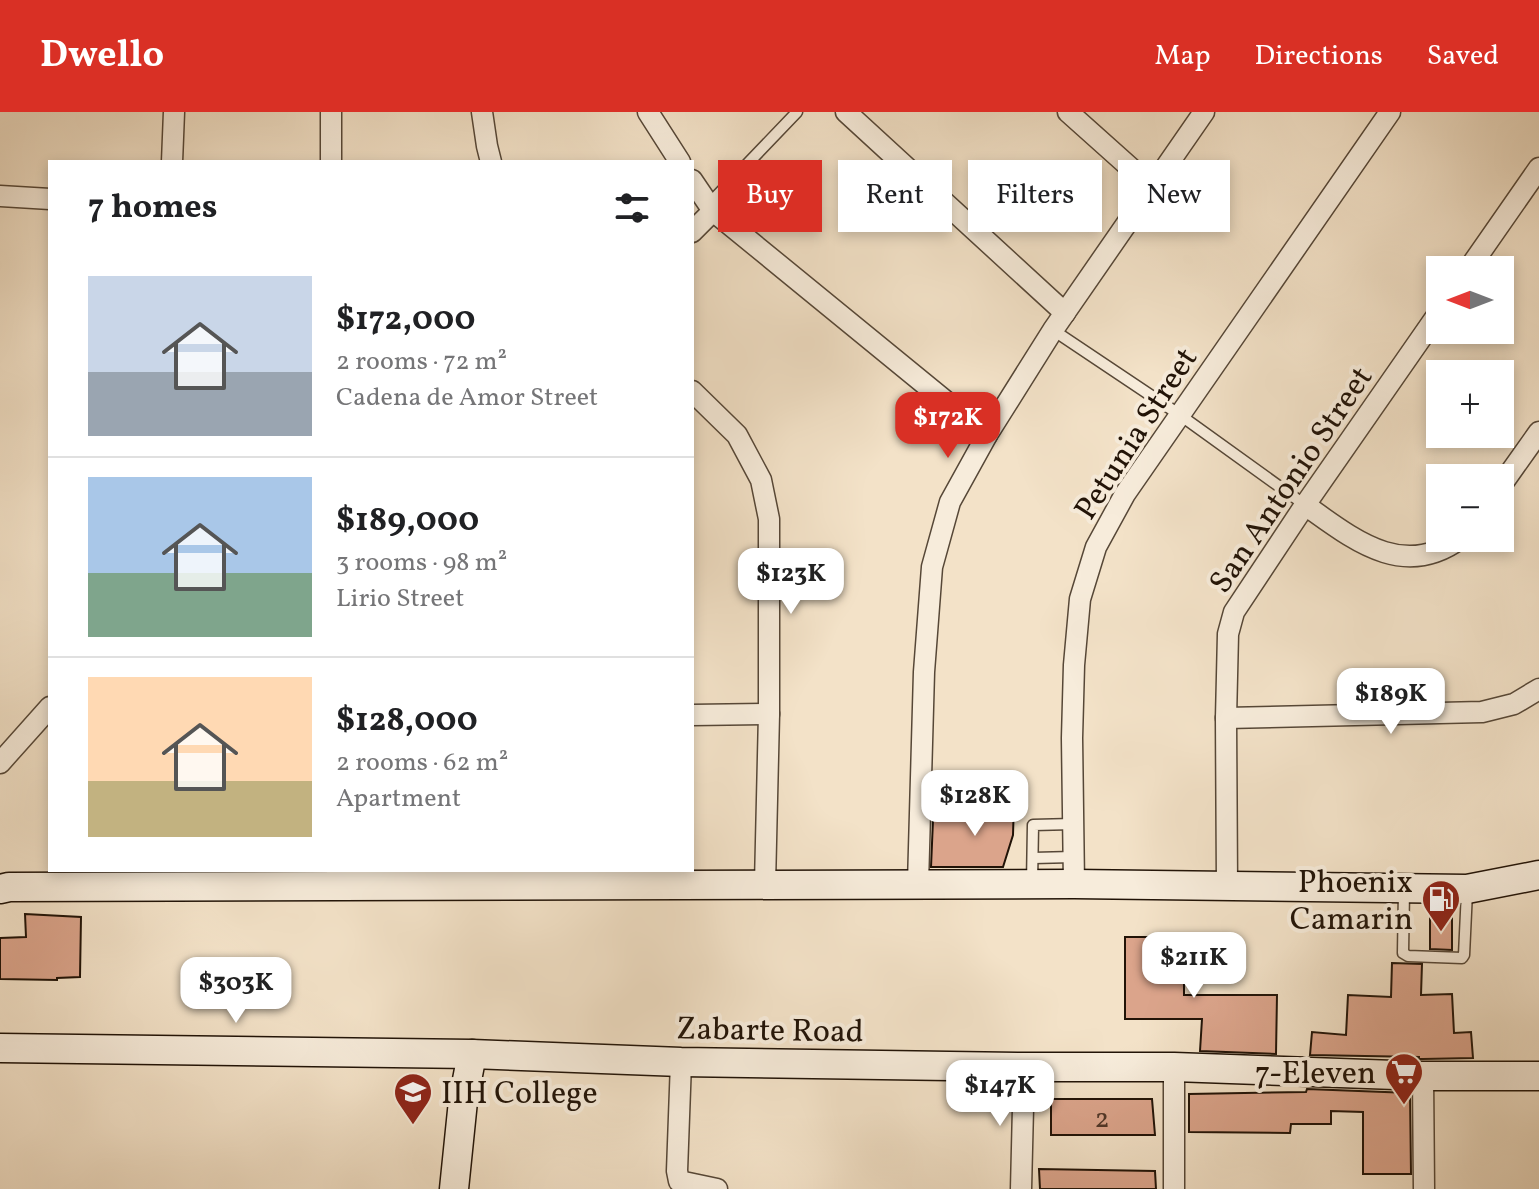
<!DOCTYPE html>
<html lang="en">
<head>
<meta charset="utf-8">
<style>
	body { margin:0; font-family:Vollkorn,serif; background:#f6f6f6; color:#202124; height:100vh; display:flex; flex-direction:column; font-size:30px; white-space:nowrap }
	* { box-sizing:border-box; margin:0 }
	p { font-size:26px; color:#757577 }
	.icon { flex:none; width:44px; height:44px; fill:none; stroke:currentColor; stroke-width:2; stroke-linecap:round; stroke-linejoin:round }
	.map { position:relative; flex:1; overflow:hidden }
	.sheet { position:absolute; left:48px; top:48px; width:646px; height:712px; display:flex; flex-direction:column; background:#fff; border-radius:0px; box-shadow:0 4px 12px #0003 }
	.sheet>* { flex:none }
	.top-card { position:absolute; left:718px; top:48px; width:700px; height:72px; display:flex; gap:16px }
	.needle { width:52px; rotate:270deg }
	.controls { position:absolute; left:1426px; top:144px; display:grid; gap:16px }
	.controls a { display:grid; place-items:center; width:88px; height:88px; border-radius:0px; background:#fff; box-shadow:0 4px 12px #0003; font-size:40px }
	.price { position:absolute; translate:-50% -68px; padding:0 18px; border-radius:16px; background:#fff; color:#222; font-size:26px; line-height:52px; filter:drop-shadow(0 2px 4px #0008) }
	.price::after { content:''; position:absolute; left:50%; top:48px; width:24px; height:18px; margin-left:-12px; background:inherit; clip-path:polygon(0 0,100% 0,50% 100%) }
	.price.selected { background:#d93025; color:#fff }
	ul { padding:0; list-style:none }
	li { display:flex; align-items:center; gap:24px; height:200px; padding:0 40px }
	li+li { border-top:2px solid #e0e0e0 }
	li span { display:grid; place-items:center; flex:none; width:224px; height:160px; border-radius:0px; color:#555 }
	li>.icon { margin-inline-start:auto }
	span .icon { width:96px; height:96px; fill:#fffc; stroke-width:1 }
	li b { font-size:34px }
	h2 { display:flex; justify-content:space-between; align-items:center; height:96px; padding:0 40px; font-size:34px }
	.pill { padding:0 28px; border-radius:0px; background:#fff; box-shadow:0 4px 12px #0003; font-size:28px; line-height:72px }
	.pill.selected { background:#d93025; color:#fff }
	header { display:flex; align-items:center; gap:48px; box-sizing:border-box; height:112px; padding:0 40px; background:#d93025; color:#fff }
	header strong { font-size:38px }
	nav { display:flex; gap:44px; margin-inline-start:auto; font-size:28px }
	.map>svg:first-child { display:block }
	.building { fill:#dba48b; stroke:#211307; stroke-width:2 }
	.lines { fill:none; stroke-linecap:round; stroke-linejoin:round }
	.lane-casing { stroke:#564737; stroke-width:13 }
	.street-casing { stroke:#564737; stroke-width:23 }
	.secondary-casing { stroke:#211307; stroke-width:31 }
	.lane { stroke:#f7ecdb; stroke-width:10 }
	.street { stroke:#f7ecdb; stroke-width:20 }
	.secondary { stroke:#f7ecdb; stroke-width:28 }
	.labels { text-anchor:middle; stroke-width:8; stroke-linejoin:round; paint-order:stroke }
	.number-label { font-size:28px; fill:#503728 }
	.street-label { font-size:32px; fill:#211307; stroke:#f7ecdb }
	.poi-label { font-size:32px; fill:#211307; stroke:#f7ecdb; text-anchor:end }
</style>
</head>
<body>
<header>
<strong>Dwello</strong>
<nav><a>Map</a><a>Directions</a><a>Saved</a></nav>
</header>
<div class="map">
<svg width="1539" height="1077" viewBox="0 0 1539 1077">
	<rect width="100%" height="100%" fill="#f3e2c8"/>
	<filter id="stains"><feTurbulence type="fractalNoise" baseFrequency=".0025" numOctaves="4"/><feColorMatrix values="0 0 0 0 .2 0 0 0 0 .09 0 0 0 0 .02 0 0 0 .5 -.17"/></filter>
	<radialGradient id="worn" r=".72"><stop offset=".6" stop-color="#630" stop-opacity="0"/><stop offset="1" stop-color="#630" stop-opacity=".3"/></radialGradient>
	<g class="building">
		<polygon points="979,689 1014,690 1013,723 1003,755 931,755 933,708 978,707"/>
		<polygon points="1430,800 1452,800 1452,838 1430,837"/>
		<polygon points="25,802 81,805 80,865 57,866 57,868 0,867 0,826 26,825"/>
		<polygon points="1125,825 1184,825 1184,883 1277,883 1276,942 1200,939 1202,907 1125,907"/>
		<polygon points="1392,851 1422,852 1421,883 1452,882 1454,921 1471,920 1473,946 1423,947 1419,947 1419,945 1310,943 1312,920 1346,923 1348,883 1391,885"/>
		<polygon points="1307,977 1410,981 1411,1062 1363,1062 1363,1000 1331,999 1331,1012 1291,1012 1290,1021 1189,1020 1189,982 1306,980"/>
		<polygon points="1051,987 1152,987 1155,1023 1051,1023"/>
		<polygon points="1039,1057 1155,1059 1156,1077 1040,1077"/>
	</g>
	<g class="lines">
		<defs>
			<g id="lane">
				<polyline points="708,93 797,0"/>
				<polyline points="1053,218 1180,303 1305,393"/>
				<polyline points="1033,746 1073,745"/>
				<polyline points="1032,771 1033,713 1073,712"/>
				<polyline points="1404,778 1403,841 1408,844 1462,846 1464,843 1467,779"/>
			</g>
			<g id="street">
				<polyline points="331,0 331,50"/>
				<polyline points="482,0 487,34 491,50"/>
				<polyline points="648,0 680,50"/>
				<polyline points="846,0 1065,201"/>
				<polyline points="1068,0 1153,76"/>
				<polyline points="172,50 174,0"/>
				<polyline points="692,68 713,99 987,323"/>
				<polyline points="0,84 50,87"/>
				<polyline points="692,120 713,99"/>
				<polyline points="1468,158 1539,56"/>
				<polyline points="692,279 737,323 761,368 769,407 769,602 765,772"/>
				<polyline points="1500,375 1539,320"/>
				<path d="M1305,393c48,34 98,76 156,33"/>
				<polyline points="692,603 769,602"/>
				<polyline points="1226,606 1482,600 1514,592 1539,577"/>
				<polyline points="0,651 50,595"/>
				<polyline points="918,772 924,560 932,455 950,390 987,323 1053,218 1204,0"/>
				<polyline points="1074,772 1072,626 1074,553 1080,487 1096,435 1125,382 1390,0"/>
				<polyline points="1227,773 1226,606 1228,522 1234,500 1305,393 1440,199"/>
				<polyline points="681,950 677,1059 679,1069 717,1077"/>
				<polyline points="1423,964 1424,1077"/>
				<polyline points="1021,1077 1024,955"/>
				<polyline points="1174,1077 1174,955"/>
			</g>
			<g id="secondary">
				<polyline points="0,777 9,775 1074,772 1467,777 1539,763"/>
				<polyline points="0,936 472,942 681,950 1024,955 1174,955 1423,964 1539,964"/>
				<polyline points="454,1077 463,989 472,942"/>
			</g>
		</defs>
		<use href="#lane" class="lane-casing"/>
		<use href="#street" class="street-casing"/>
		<use href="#secondary" class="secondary-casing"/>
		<use href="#lane" class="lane"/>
		<use href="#street" class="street"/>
		<use href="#secondary" class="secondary"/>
	</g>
	<defs>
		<symbol id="fuel-pin" viewBox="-11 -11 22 30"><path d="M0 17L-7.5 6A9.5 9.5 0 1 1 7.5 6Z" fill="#8f2418" stroke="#f7ecdb"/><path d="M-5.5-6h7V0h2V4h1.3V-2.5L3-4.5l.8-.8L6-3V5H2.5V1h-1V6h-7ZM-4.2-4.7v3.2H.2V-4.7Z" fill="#fff"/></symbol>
		<symbol id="supermarket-pin" viewBox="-11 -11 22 30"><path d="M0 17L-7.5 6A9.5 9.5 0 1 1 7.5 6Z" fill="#8f2418" stroke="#f7ecdb"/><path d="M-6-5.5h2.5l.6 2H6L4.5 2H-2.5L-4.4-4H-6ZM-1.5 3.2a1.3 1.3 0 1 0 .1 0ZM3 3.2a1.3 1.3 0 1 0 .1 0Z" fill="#fff"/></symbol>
		<symbol id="university-pin" viewBox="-11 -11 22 30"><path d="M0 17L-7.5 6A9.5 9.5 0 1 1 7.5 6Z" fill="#8f2418" stroke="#f7ecdb"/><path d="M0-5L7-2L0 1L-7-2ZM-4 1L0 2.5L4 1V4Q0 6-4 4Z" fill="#fff"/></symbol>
	</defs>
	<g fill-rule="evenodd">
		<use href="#fuel-pin" x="1419" y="765" width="44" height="60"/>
		<use href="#supermarket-pin" x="1382" y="938" width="44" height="60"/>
		<use href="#university-pin" x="391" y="958" width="44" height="60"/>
	</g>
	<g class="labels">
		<g class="number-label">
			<text x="1102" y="1015">2</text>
		</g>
		<g class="street-label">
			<text transform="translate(1135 321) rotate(-57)" y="11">Petunia Street</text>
			<text transform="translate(1290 367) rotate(-56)" y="11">San Antonio Street</text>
			<text transform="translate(770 917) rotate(1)" y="11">Zabarte Road</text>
		</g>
		<g class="poi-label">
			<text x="1413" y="780">Phoenix<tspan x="1413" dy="37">Camarin</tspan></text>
			<text x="1376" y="971">7-Eleven</text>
			<text x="441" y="991" text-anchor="start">IIH College</text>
		</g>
	</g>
	<rect width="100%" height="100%" filter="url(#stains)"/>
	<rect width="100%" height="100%" fill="url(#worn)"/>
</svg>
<div class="controls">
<a><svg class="needle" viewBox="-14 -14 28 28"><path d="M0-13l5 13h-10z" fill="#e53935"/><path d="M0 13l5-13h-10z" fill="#757577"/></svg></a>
<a>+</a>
<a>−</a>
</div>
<b class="price selected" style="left:948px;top:348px">$172K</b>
<b class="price" style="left:791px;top:504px">$123K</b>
<b class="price" style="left:1391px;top:624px">$189K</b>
<b class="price" style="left:975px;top:726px">$128K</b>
<b class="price" style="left:1194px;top:888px">$211K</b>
<b class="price" style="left:236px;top:913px">$303K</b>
<b class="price" style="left:1000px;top:1016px">$147K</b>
<div class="top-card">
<a class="pill selected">Buy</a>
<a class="pill">Rent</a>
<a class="pill">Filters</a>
<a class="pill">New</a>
</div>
<section class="sheet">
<h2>7 homes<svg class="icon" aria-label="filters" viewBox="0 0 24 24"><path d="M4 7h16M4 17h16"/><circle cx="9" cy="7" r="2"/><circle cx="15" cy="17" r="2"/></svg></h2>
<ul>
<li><span style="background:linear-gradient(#c9d6e8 60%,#9aa5b1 0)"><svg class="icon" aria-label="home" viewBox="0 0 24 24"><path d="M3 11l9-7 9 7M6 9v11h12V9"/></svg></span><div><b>$172,000</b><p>2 rooms · 72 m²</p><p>Cadena de Amor Street</p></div></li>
<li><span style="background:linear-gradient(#a9c7e8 60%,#7fa58c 0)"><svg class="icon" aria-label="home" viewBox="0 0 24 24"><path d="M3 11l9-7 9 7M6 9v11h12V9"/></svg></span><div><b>$189,000</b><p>3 rooms · 98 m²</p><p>Lirio Street</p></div></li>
<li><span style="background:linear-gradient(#ffd9b3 65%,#c2b280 0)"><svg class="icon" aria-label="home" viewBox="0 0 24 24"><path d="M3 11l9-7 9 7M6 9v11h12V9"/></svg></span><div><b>$128,000</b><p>2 rooms · 62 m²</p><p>Apartment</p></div></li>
</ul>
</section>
</div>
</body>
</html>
